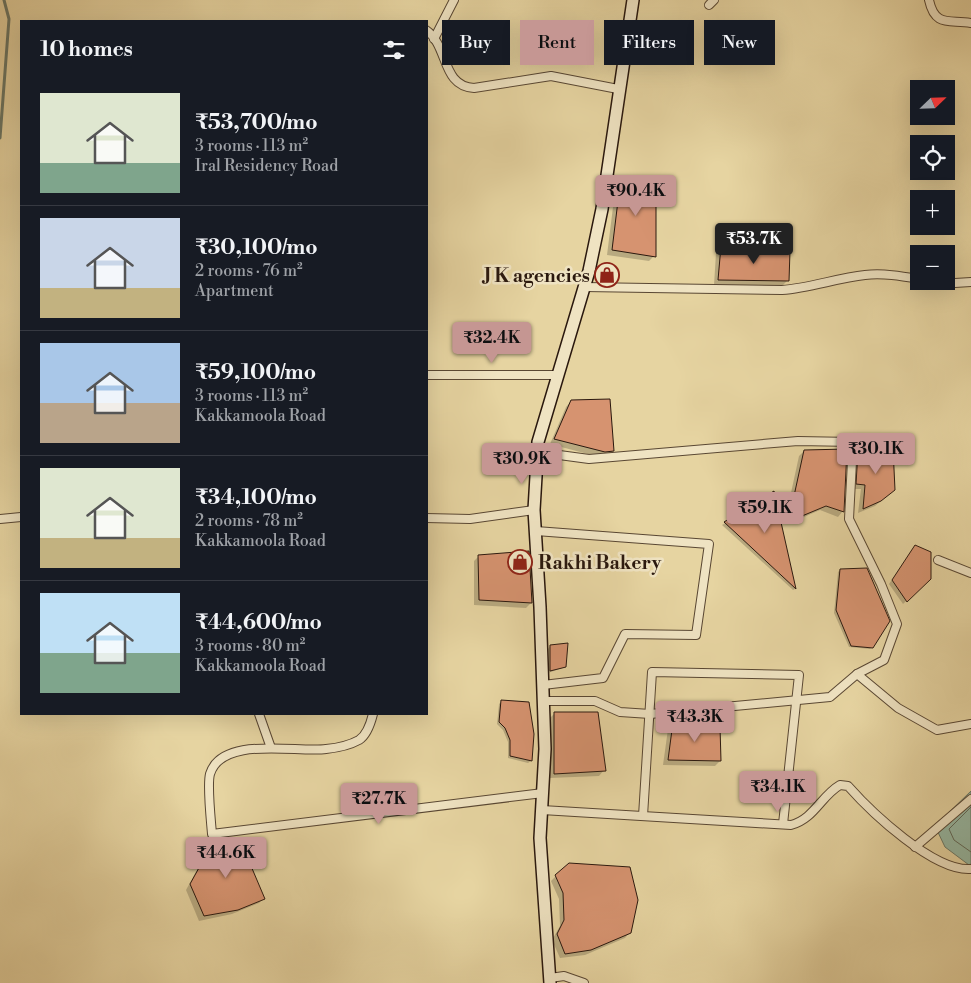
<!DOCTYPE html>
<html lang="en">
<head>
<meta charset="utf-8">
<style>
	body { margin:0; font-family:"Libre Bodoni",serif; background:#242831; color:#f1f3f6; height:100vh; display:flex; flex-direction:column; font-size:19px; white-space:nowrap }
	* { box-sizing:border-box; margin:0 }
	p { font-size:16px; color:#9ea1a6 }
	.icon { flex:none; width:28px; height:28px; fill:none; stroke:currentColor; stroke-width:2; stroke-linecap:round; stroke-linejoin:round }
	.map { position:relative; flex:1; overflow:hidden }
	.panel { position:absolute; left:20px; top:20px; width:408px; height:695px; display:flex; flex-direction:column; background:#171b24; border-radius:0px; box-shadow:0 5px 20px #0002 }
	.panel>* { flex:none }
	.banner { position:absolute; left:442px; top:20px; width:452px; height:45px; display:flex; gap:10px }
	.needle { width:32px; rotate:67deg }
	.tools { position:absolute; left:910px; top:80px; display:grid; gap:10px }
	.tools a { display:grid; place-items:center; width:45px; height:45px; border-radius:0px; background:#171b24; box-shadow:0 5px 20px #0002; font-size:25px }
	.price { position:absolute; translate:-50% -42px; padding:0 11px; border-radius:5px; background:#c59692; color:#111; font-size:16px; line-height:32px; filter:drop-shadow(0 1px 2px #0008) }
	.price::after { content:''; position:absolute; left:50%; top:30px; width:15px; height:11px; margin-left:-8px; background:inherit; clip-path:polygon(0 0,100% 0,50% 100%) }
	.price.selected { background:#222; color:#fff }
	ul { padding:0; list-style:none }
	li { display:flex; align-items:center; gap:15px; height:125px; padding:0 20px }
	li+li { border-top:1px solid #363941 }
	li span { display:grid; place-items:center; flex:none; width:140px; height:100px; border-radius:0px; color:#555 }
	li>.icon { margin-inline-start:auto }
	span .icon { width:60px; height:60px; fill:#fffc; stroke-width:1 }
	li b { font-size:21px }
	h2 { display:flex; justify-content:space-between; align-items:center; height:60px; padding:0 20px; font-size:21px }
	.pill { padding:0 18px; border-radius:0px; background:#171b24; box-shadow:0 5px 20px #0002; font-size:18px; line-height:45px }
	.pill.selected { background:#c59692; color:#111 }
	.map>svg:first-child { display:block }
	.water { fill:#96b8a3; stroke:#6b7867 }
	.shadow { fill:#0003 }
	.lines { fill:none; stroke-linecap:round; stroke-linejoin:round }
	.shore { stroke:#606858; stroke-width:1 }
	.stream { stroke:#6b7867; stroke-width:3 }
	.building { fill:#d69370; stroke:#2a180e }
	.minor-casing { stroke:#594733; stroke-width:10 }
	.secondary-casing { stroke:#2a180e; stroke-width:14 }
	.minor { stroke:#efe3c2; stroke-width:8 }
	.secondary { stroke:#efe3c2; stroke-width:11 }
	.labels { text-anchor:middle; stroke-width:5; stroke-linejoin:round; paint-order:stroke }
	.poi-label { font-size:19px; font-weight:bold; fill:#2a180e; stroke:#efe3c2; text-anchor:end }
</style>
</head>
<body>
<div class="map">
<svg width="971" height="983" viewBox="0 0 971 983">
	<rect width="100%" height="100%" fill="#e6d4a1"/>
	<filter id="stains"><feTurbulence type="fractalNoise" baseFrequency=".004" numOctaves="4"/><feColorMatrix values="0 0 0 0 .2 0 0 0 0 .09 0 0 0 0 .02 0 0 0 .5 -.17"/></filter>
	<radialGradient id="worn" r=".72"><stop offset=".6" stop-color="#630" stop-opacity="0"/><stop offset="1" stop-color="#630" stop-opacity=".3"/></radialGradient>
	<polygon class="water" points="971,791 971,864 969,865 945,847 935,826"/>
	<g class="shadow">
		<polygon points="621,178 654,256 649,261 607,255 616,183"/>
		<polygon points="721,248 788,280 783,285 714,285 716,253"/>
		<polygon points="571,401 613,451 608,456 599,457 550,444 566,407"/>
		<polygon points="846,450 842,512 838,517 820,510 797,520 789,502 799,456 804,451"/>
		<polygon points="859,453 888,495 875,506 858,513 861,489 852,489 854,458"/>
		<polygon points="773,493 795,589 793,590 722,525"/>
		<polygon points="915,546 930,578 903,604 889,584"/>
		<polygon points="479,556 531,603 526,608 474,605 474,561"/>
		<polygon points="840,570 872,647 870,649 849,647 834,613 838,572"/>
		<polygon points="550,646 565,667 548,673 548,649"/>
		<polygon points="501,702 532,734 531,761 528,763 508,758 508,742 503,730 497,724 499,704"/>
		<polygon points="555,713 604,770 599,776 550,778 549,719"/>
		<polygon points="673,724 720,761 715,766 663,765 668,729"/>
		<polygon points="215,841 250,866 264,898 259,903 232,914 199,921 186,890 210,846"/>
		<polygon points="556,876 630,932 625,938 585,955 560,958 552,940 560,926 559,899 551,881"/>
	</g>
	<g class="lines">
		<polyline class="shore" points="971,807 949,829 954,840 971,852"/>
		<polyline class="stream" points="0,138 9,19 4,0"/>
	</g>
	<g class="building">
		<polygon points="621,176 656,181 656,257 612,250"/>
		<polygon points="721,246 790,251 789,281 718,280"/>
		<polygon points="610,399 614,451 605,452 554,439 571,400"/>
		<polygon points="893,448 895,490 881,501 863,509 865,485 856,484 858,451"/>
		<polygon points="847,449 844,512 826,506 802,516 794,496 804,450"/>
		<polygon points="774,491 796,589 724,522"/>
		<polygon points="915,545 931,552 931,579 907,602 892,580"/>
		<polygon points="529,551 532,603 479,600 478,555"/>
		<polygon points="867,568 890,621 873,648 851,646 836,610 840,569"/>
		<polygon points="568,643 566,667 550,671 550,645"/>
		<polygon points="501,700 529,702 534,734 532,761 510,756 510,740 505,728 499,722"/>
		<polygon points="554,712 598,712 606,771 554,774"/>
		<polygon points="673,722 720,727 721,761 668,760"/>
		<polygon points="215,839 248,840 251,866 265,899 238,910 204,916 190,884"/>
		<polygon points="569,863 630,867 638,900 631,933 591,950 565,954 557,934 564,920 563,893 555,875"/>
	</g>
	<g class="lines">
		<defs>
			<g id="minor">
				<path d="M929,0c6,28 21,19 42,23"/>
				<polyline points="709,5 714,0"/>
				<path d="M426,30c23,16 15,56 48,58l77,-12 67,13"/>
				<polyline points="434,39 454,0"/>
				<polyline points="927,281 939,284 971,282"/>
				<path d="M584,287l198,3c28,-2 55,-12 83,-15 18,-2 36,1 54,4"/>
				<polyline points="426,375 558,375"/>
				<polyline points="537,452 589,459 798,441 853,442 849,519 881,584 897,624 884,660 857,674 830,697 650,714 620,712 595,701 544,701"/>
				<polyline points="426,518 470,519 534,510"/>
				<polyline points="0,519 21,517"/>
				<polyline points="536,531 709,544 696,635 625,634 603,678 543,685"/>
				<polyline points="938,560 971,573"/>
				<polyline points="857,674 898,708 937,730 971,724"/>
				<polyline points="259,714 271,748"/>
				<path d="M373,714c-2,8 -6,21 -14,26 -9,5 -23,8 -33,9 -29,4 -104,-14 -116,25 -3,11 1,47 2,60l331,-41"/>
				<path d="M542,810l249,15c23,-6 30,-29 49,-40l8,1c23,26 86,86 123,83"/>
				<polyline points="643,816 652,672 799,675 783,824"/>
				<polyline points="915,847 971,799"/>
				<polyline points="550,978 564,976 584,983"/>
			</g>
			<polyline id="secondary" points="550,983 540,838 545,749 540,607 534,510 538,442 589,271 602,209 633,0"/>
		</defs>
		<use href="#minor" class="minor-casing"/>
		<use href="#secondary" class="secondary-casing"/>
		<use href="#minor" class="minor"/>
		<use href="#secondary" class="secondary"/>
	</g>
	<defs>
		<symbol id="shop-ring" viewBox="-11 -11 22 22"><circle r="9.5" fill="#efe3c2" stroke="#8f2418" stroke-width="1.5"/><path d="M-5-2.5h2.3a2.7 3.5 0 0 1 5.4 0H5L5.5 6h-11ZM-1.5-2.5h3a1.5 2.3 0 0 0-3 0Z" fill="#8f2418"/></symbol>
	</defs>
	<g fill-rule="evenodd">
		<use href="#shop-ring" x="593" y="261" width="28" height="28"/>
		<use href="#shop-ring" x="506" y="548" width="28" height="28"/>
	</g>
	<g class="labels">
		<g class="poi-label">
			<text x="590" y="282">J K agencies</text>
			<text x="538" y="569" text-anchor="start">Rakhi Bakery</text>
		</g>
	</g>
	<rect width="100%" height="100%" filter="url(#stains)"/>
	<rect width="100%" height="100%" fill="url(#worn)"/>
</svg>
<div class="tools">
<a><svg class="needle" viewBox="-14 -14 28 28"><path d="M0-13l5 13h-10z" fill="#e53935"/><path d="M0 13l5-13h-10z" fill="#9ea1a6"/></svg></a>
<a><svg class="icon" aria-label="locate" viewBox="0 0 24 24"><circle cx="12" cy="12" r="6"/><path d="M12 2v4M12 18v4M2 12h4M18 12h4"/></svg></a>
<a>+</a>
<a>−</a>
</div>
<b class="price" style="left:636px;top:217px">₹90.4K</b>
<b class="price selected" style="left:754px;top:265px">₹53.7K</b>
<b class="price" style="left:492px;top:364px">₹32.4K</b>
<b class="price" style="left:876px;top:475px">₹30.1K</b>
<b class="price" style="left:522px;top:485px">₹30.9K</b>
<b class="price" style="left:765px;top:534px">₹59.1K</b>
<b class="price" style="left:695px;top:743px">₹43.3K</b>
<b class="price" style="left:778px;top:813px">₹34.1K</b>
<b class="price" style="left:379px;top:825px">₹27.7K</b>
<b class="price" style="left:226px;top:879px">₹44.6K</b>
<div class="banner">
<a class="pill">Buy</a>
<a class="pill selected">Rent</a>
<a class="pill">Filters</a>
<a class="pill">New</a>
</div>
<section class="panel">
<h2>10 homes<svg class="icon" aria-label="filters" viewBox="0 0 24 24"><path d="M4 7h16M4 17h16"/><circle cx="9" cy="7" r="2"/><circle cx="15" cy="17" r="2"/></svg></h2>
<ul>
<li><span style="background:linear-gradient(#dfe7d0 70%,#7fa58c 0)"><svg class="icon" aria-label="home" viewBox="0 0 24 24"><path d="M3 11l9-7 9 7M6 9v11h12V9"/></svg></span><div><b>₹53,700/mo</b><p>3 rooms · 113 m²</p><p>Iral Residency Road</p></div></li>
<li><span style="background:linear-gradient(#c9d6e8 70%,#c2b280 0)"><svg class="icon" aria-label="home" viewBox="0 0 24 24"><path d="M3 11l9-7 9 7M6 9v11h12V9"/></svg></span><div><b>₹30,100/mo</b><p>2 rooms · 76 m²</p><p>Apartment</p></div></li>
<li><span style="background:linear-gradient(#a9c7e8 60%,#b9a48a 0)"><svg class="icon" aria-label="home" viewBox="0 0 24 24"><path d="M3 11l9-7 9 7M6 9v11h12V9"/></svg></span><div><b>₹59,100/mo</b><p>3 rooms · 113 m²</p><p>Kakkamoola Road</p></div></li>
<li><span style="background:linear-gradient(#dfe7d0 70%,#c2b280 0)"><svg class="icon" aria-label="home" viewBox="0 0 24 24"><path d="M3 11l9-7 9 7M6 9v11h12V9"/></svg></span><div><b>₹34,100/mo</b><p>2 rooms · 78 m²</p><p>Kakkamoola Road</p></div></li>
<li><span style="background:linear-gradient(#bfe0f5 60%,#7fa58c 0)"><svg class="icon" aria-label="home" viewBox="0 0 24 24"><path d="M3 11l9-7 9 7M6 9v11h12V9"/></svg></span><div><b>₹44,600/mo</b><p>3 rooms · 80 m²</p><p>Kakkamoola Road</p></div></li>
</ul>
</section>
</div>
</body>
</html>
